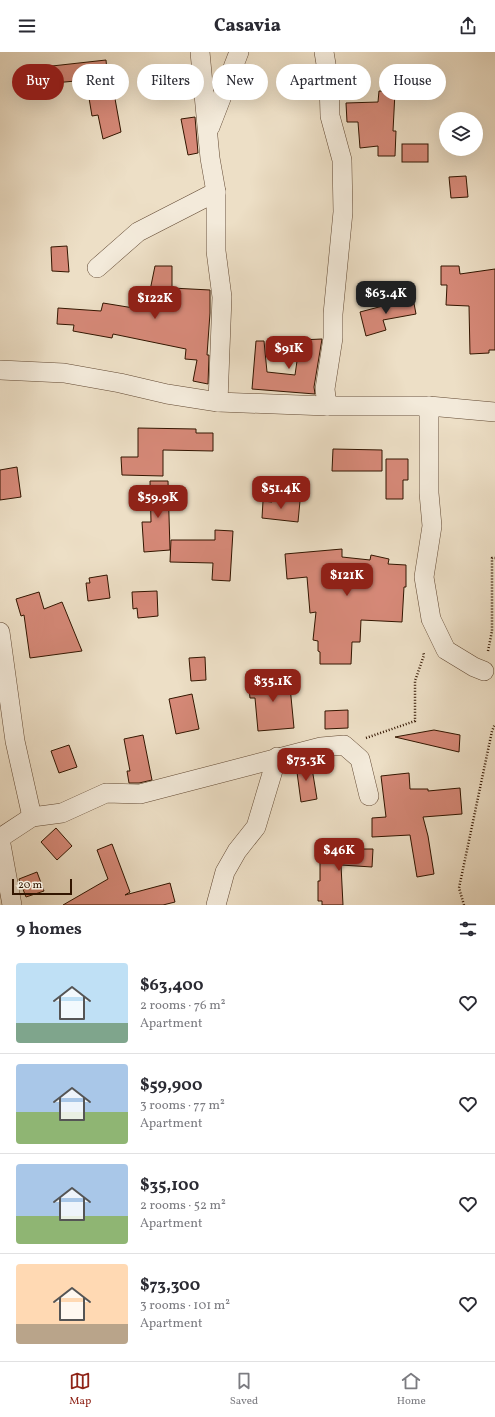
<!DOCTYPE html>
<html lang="en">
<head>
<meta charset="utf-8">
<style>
	body { margin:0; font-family:Vollkorn,serif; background:#f2f2f3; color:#2b2b33; height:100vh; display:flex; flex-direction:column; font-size:15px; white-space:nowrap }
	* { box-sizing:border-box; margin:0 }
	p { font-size:13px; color:#7c7c81 }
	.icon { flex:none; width:22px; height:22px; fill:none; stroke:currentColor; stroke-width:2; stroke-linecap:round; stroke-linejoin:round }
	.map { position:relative; height:853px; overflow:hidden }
	.sheet { display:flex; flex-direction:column; background:#fff; flex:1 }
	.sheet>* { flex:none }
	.hud { position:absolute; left:12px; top:12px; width:471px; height:36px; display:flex; gap:8px }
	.tools { position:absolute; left:439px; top:60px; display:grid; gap:8px }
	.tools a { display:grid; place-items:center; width:44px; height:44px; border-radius:50%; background:#fff; box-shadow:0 4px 16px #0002; font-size:20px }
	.scale { position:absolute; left:12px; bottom:10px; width:60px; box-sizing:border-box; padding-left:4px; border:2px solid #321500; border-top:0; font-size:11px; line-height:14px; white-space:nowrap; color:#321500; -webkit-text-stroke:3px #f3eada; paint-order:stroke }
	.price { position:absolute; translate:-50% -34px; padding:0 9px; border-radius:8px; background:#8f2418; color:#fff; font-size:13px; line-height:26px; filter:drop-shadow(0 1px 2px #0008) }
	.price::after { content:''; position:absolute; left:50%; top:24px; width:12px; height:9px; margin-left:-6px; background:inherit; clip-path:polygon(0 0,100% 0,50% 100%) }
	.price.selected { background:#222; color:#fff }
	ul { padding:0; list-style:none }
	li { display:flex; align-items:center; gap:12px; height:100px; padding:0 16px }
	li+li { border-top:1px solid #e1e1e2 }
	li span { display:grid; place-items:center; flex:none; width:112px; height:80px; border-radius:4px; color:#555 }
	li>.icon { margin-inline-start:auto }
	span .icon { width:48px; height:48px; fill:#fffc; stroke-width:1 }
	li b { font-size:17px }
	h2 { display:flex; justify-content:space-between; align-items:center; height:48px; padding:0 16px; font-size:17px }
	.chip { padding:0 14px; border-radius:18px; background:#fff; box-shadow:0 4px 16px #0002; font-size:14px; line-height:36px }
	.chip.selected { background:#8f2418; color:#fff }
	header { display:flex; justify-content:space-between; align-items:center; height:52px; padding:0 16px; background:#fff; font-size:18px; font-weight:800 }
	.dock { display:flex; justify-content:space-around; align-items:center; height:56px; border-top:1px solid #e1e1e2; background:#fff; font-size:11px; color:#7c7c81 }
	.dock a { display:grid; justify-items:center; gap:2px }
	.dock .selected { color:#8f2418 }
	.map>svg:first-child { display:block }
	.building { fill:#d68978; stroke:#321500 }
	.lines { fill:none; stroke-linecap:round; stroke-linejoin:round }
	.minor-casing { stroke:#614832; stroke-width:20 }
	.path { stroke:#321500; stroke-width:2.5; stroke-dasharray:1 2; stroke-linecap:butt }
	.minor { stroke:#f3eada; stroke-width:19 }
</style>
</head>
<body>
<header><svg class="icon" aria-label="menu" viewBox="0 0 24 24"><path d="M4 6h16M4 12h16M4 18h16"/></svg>Casavia<svg class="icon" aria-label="share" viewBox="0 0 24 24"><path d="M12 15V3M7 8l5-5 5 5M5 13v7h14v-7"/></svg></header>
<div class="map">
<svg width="495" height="853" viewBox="0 0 495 853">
	<rect width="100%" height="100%" fill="#eddfc6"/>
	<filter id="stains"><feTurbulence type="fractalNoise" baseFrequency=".005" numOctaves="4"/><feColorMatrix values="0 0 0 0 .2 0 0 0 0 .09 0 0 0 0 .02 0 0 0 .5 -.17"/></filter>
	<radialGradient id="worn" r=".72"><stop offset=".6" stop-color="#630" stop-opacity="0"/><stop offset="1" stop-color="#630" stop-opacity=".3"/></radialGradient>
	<g class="building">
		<polygon points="106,8 108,30 112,30 121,80 103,87 98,63 92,64 86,28 54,31 52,14"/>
		<polygon points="379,39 395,40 393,79 396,79 395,104 378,104 378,94 360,96 358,70 347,70 346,51 378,50"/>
		<polygon points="195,65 198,101 188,103 181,67"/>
		<rect x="402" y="92" width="26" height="18"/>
		<polygon points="466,124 468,145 451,146 449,125"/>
		<polygon points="67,194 69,220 52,219 51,195"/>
		<polygon points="155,214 172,214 172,236 210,238 210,261 207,303 209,303 208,332 193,329 197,308 185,307 186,297 113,282 112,286 73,279 74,273 57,272 58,256 101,259 103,251 146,258"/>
		<polygon points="441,214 459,214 460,222 495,217 495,298 489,298 489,301 470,302 469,254 446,253 447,233 441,233"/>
		<polygon points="413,246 416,262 383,268 386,278 366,284 360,260"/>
		<polygon points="322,287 314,335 315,342 252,337 256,289 264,289 267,320 295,323 300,288"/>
		<polygon points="138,376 196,377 196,381 213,381 213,399 163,398 163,424 122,423 121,405 138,405"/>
		<polygon points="333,397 382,398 382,419 332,419"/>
		<polygon points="386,407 408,407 408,428 403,428 403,447 386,447"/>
		<polygon points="17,415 21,445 0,448 0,418"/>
		<polygon points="150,429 168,429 170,498 144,500 142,470 151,470"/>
		<polygon points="273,446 300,449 298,470 262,466 263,449 272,450"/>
		<polygon points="215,478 233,479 230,529 212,528 213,511 170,510 171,488 215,488"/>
		<polygon points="342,497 342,505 370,508 371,503 389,507 388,512 406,513 406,535 404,535 402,570 361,568 360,590 352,590 351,612 320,612 320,600 318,599 318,589 313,588 316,560 310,561 307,525 287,527 285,502"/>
		<polygon points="107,523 110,546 88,549 86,531 90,531 89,526"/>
		<polygon points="157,539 158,564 138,566 137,556 133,557 132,540"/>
		<polygon points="39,540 44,557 62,550 82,599 30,606 24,563 21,564 16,547"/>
		<polygon points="205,605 206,628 191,629 189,606"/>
		<polygon points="289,624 294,676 258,679 255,646 250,646 248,628"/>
		<polygon points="192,642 199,677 176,682 169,647"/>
		<polygon points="348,658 348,676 325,677 325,659"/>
		<polygon points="434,678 460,683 459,700 395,685"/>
		<polygon points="143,683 152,728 139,731 129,731 127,719 130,719 124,687"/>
		<polygon points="69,693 77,715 59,721 51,699"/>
		<polygon points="311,710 317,747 301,750 296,713"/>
		<polygon points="409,721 410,737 428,737 428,739 460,736 462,762 423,765 428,784 434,822 417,825 410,783 372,785 372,766 386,765 381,724"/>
		<polygon points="56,776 72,794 57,808 41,790"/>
		<polygon points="112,792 130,840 125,843 170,831 175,850 163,853 63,853 108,827 97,798"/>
		<polygon points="320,797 373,797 372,815 341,813 343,853 322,853 322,849 318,849 318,829 320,829"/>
		<polygon points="37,820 44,839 26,845 19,827"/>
	</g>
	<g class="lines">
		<defs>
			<g id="minor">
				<polyline points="200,0 210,106 216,140 216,199 222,245 218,350"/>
				<polyline points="324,0 329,30 330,64 342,108 343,160 333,262 333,286 325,337 327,354"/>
				<polyline points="210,75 239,0"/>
				<polyline points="97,216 138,180 216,140"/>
				<polyline points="0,318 64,321 120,331 167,342 218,350 327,354 429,354 495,360"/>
				<polyline points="429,354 429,441 432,474 424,525 431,567 446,598 474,615 484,619"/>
				<polyline points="0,580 15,689 32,765"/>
				<polyline points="0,786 32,765 62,761 106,741 140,742 321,695 344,693 360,707 369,744"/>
				<polyline points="0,787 12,853"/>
				<polyline points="216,853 225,820 237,799 256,775 277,705"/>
			</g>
		</defs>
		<use href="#minor" class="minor-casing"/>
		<g class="path">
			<polyline points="488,599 492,579 492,506 495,506"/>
			<polyline points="366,686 415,669 415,629 424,603 423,600"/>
			<polyline points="464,853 459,836 492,679 495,672"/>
		</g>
		<use href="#minor" class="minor"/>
	</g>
	<rect width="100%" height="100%" filter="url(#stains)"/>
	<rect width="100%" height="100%" fill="url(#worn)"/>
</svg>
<div class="tools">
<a><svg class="icon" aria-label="layers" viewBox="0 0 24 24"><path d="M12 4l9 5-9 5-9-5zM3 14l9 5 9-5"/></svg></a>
</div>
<div class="scale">20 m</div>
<b class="price selected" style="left:386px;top:263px">$63.4K</b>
<b class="price" style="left:155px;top:268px">$122K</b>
<b class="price" style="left:289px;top:318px">$91K</b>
<b class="price" style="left:281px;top:458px">$51.4K</b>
<b class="price" style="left:158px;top:467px">$59.9K</b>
<b class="price" style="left:347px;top:545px">$121K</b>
<b class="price" style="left:273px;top:651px">$35.1K</b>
<b class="price" style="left:306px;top:730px">$73.3K</b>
<b class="price" style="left:339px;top:820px">$46K</b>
<div class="hud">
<a class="chip selected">Buy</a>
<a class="chip">Rent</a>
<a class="chip">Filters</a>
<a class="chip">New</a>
<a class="chip">Apartment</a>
<a class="chip">House</a>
</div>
</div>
<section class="sheet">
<h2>9 homes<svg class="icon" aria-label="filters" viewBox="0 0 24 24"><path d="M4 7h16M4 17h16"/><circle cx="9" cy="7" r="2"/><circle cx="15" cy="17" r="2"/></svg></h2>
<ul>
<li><span style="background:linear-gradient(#bfe0f5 75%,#7fa58c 0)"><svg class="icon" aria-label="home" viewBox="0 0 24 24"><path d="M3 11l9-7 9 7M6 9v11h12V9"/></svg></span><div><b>$63,400</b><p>2 rooms · 76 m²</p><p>Apartment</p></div><svg class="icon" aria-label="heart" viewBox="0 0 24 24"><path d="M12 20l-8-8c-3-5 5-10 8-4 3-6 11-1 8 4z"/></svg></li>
<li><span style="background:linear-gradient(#a9c7e8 60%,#8fb573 0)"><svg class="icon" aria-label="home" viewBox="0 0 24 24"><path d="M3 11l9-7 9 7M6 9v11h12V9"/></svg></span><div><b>$59,900</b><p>3 rooms · 77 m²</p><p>Apartment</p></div><svg class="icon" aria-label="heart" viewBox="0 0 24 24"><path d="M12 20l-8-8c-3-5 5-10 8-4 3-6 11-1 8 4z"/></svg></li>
<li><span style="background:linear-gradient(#a9c7e8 65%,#8fb573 0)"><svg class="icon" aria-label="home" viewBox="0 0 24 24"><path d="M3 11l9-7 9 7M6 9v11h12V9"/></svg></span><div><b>$35,100</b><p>2 rooms · 52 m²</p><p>Apartment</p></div><svg class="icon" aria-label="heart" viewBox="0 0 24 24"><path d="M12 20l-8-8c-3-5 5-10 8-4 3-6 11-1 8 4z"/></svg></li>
<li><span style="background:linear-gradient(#ffd9b3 75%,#b9a48a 0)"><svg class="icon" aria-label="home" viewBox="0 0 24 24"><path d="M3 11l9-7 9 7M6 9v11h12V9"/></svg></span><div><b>$73,300</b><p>3 rooms · 101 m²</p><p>Apartment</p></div><svg class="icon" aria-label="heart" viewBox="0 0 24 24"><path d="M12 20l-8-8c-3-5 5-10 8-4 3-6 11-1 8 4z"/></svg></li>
</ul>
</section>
<nav class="dock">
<a class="selected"><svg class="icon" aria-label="map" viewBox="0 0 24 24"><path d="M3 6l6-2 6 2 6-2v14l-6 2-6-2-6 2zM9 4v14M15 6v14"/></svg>Map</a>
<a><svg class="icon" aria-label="saved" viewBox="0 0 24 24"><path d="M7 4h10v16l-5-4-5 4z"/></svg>Saved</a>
<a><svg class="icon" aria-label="home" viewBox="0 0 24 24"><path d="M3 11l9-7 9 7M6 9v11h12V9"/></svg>Home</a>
</nav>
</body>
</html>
